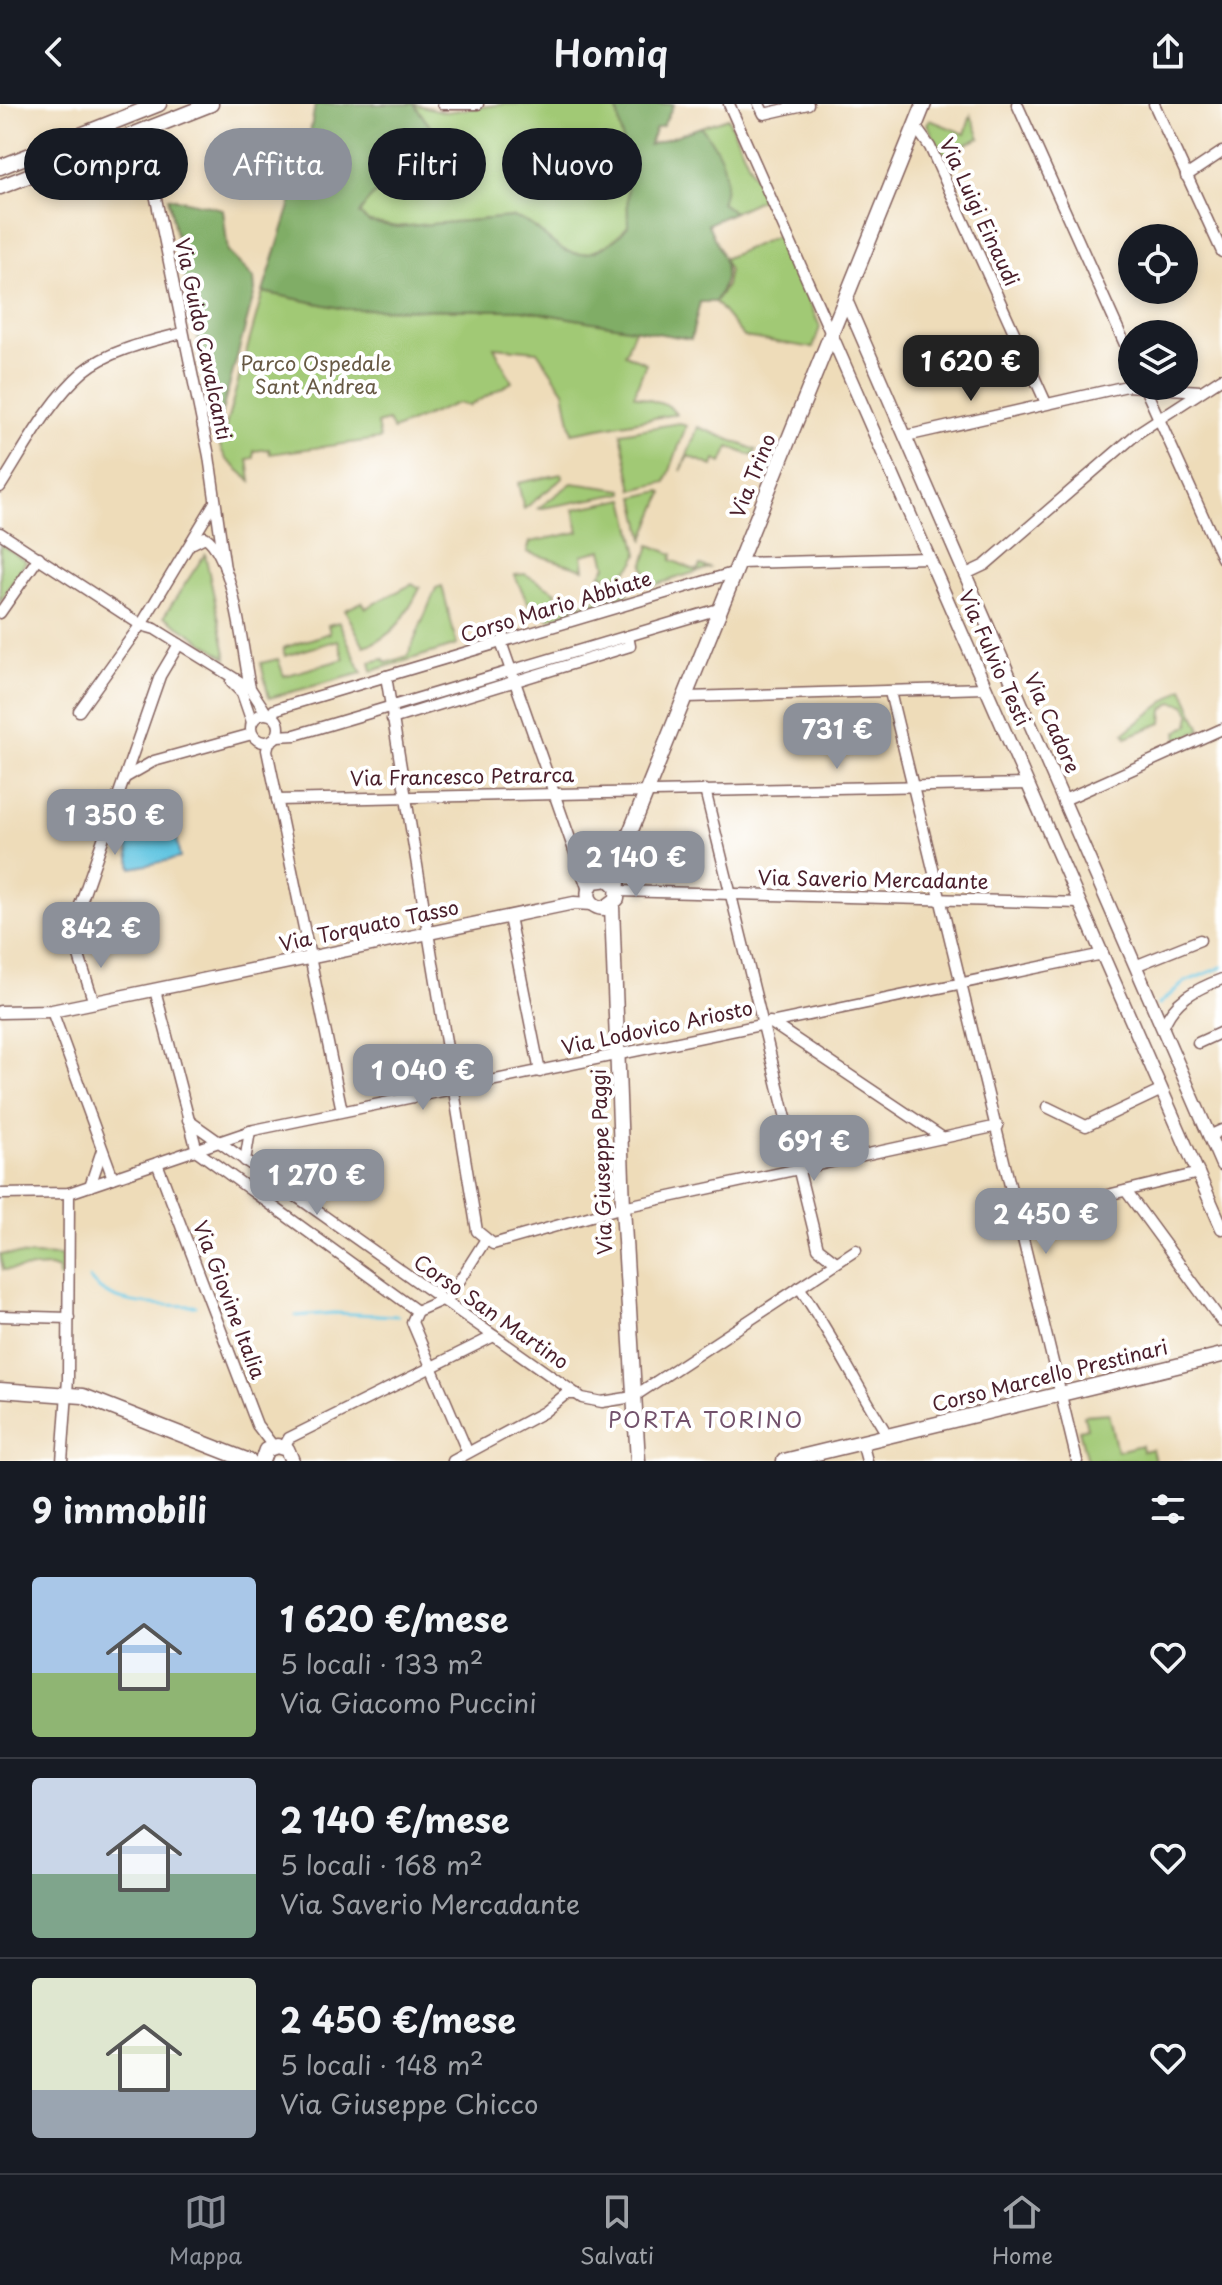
<!DOCTYPE html>
<html lang="it">
<head>
<meta charset="utf-8">
<style>
	body { margin:0; font-family:"Playpen Sans",sans-serif; background:#242831; color:#f1f3f6; height:100vh; display:flex; flex-direction:column; font-size:30px; white-space:nowrap }
	* { box-sizing:border-box; margin:0 }
	p { font-size:26px; color:#9ea1a6 }
	.icon { flex:none; width:44px; height:44px; fill:none; stroke:currentColor; stroke-width:2; stroke-linecap:round; stroke-linejoin:round }
	.map { position:relative; height:1357px; overflow:hidden }
	.panel { display:flex; flex-direction:column; background:#171b24; flex:1 }
	.panel>* { flex:none }
	.top-card { position:absolute; left:24px; top:24px; width:800px; height:72px; display:flex; gap:16px }
	.controls { position:absolute; left:1118px; top:120px; display:grid; gap:16px }
	.controls a { display:grid; place-items:center; width:80px; height:80px; border-radius:50%; background:#171b24; box-shadow:0 4px 12px #0003; font-size:40px }
	.price { position:absolute; translate:-50% -68px; padding:0 18px; border-radius:16px; background:#8c9099; color:#fff; font-size:26px; line-height:52px; filter:drop-shadow(0 2px 4px #0008) }
	.price::after { content:''; position:absolute; left:50%; top:48px; width:24px; height:18px; margin-left:-12px; background:inherit; clip-path:polygon(0 0,100% 0,50% 100%) }
	.price.selected { background:#222; color:#fff }
	ul { padding:0; list-style:none }
	li { display:flex; align-items:center; gap:24px; height:200px; padding:0 32px }
	li+li { border-top:2px solid #363941 }
	li span { display:grid; place-items:center; flex:none; width:224px; height:160px; border-radius:8px; color:#555 }
	li>.icon { margin-inline-start:auto }
	span .icon { width:96px; height:96px; fill:#fffc; stroke-width:1 }
	li b { font-size:34px }
	h2 { display:flex; justify-content:space-between; align-items:center; height:96px; padding:0 32px; font-size:34px }
	.chip { padding:0 28px; border-radius:36px; background:#171b24; box-shadow:0 4px 12px #0003; font-size:28px; line-height:72px }
	.chip.selected { background:#8c9099; color:#fff }
	header { display:flex; justify-content:space-between; align-items:center; height:104px; padding:0 32px; background:#171b24; font-size:36px; font-weight:600 }
	.tabs { display:flex; justify-content:space-around; align-items:center; height:112px; border-top:2px solid #363941; background:#171b24; font-size:22px; color:#9ea1a6 }
	.tabs a { display:grid; justify-items:center; gap:4px }
	.tabs .selected { color:#8c9099 }
	.map>svg:first-child { display:block }
	.green { fill:#a1c974; stroke:#767450; stroke-width:2 }
	.forest { fill:#80ad66; stroke:#656648; stroke-width:2 }
	.water { fill:#64c6e2; stroke:#577286; stroke-width:2 }
	.lines { fill:none; stroke-linecap:round; stroke-linejoin:round }
	.stream { stroke:#64c6e2; stroke-width:3 }
	.minor-casing { stroke:#83615d; stroke-width:13 }
	.tertiary-casing { stroke:#83615d; stroke-width:15 }
	.secondary-casing { stroke:#83615d; stroke-width:17 }
	.minor { stroke:#fff; stroke-width:10 }
	.tertiary { stroke:#fff; stroke-width:12 }
	.secondary { stroke:#fff; stroke-width:14 }
	.labels { text-anchor:middle; stroke-width:8; stroke-linejoin:round; paint-order:stroke }
	.street-label { font-size:20px; fill:#4a1f2b; stroke:#fff }
	.park-label { font-size:20px; fill:#685a45; stroke:#fff }
	.neighbourhood-label { font-size:22px; letter-spacing:2px; fill:#73526c; stroke:#fff }
</style>
</head>
<body>
<header><svg class="icon" aria-label="back" viewBox="0 0 24 24"><path d="M15 5l-7 7 7 7"/></svg>Homiq<svg class="icon" aria-label="share" viewBox="0 0 24 24"><path d="M12 15V3M7 8l5-5 5 5M5 13v7h14v-7"/></svg></header>
<div class="map">
<svg width="1222" height="1357" viewBox="0 0 1222 1357">
	<rect width="100%" height="100%" fill="#fff"/>
	<filter id="ink" filterUnits="userSpaceOnUse"><feTurbulence type="fractalNoise" baseFrequency=".0125" numOctaves="2"/><feDisplacementMap in="SourceGraphic" scale="16" xChannelSelector="R" yChannelSelector="G"/><feConvolveMatrix kernelMatrix="1 2 1 2 8 2 1 2 1" color-interpolation-filters="sRGB"/></filter>
	<filter id="wash" filterUnits="userSpaceOnUse"><feTurbulence type="fractalNoise" baseFrequency=".006" numOctaves="4" result="noise"/><feDisplacementMap in="SourceGraphic" scale="32" xChannelSelector="R" yChannelSelector="G"/><feGaussianBlur stdDeviation="1.8" result="paint"/><feColorMatrix in="noise" values="0 0 0 0 0 0 0 0 0 0 0 0 0 0 0 0 0 1.4 0 .05"/><feComposite in="paint" operator="in"/></filter>
	<g filter="url(#wash)">
		<rect width="100%" height="100%" fill="#eedcb9"/>
		<g class="green">
			<path d="M414,0l32,8 57,-8h113l11,61 1,61c-14,17 -39,35 -62,25 -21,-9 -26,-27 -54,-34l-115,10 -28,-5 -10,-8 11,-19 53,-35 11,-28z"/>
			<polygon points="971,11 980,34 943,50 927,20 930,16 965,30"/>
			<path d="M728,14l36,80 -30,14 -13,-9c10,-28 -3,-55 -20,-76z"/>
			<polygon points="781,130 820,223 813,244 744,233 715,198 726,182 729,166 723,155"/>
			<polygon points="263,188 345,205 523,206 635,225 625,250 646,259 634,291 669,302 676,310 572,329 564,287 537,247 494,243 512,278 469,302 457,299 393,326 388,317 377,320 380,335 270,350 269,345 254,347 254,354 248,355 251,377 226,355 220,343"/>
			<polygon points="679,319 686,322 666,378 633,386 621,329"/>
			<polygon points="698,323 756,346 753,352 729,343 722,359 715,356 713,362 688,352 681,367"/>
			<polygon points="562,370 563,374 524,405 518,379"/>
			<polygon points="572,379 623,386 624,389 537,405"/>
			<polygon points="661,387 663,389 644,435 635,393"/>
			<path d="M625,395l13,55c-7,18 -19,24 -38,21l6,-9 -4,-16 -20,5 2,14 -57,-17 3,-10 49,-10 -5,-23z"/>
			<polygon points="0,440 26,457 0,498"/>
			<polygon points="650,441 673,450 671,456 697,467 700,461 709,464 651,482 643,462"/>
			<polygon points="205,450 227,554 164,512"/>
			<polygon points="525,470 556,488 553,496 570,503 576,494 579,493 577,501 612,490 614,482 627,484 629,490 548,515 544,506 533,508 514,471"/>
			<path d="M412,480l8,4c-13,26 -26,50 -56,58l-19,-36 17,-8 4,6z"/>
			<polygon points="442,482 457,541 372,567 370,558 384,555 386,559 408,552 436,484"/>
			<polygon points="339,518 362,569 269,594 261,559 278,555 284,572 344,555 338,536 285,552 283,544 330,529 328,521"/>
			<polygon points="1183,584 1201,626 1178,636 1177,628 1189,621 1191,610 1185,601 1173,598 1163,605 1162,619 1126,633 1124,629"/>
			<polygon points="0,1150 61,1152 61,1174 58,1173 58,1166 50,1163 3,1166"/>
			<polygon points="1108,1309 1117,1347 1141,1341 1142,1347 1152,1345 1155,1357 1087,1357 1079,1326 1087,1324 1084,1311"/>
		</g>
		<g class="forest">
			<path d="M315,0h99l20,28c-9,44 -54,44 -75,82l10,8 28,5 115,-10c28,7 33,25 54,34 23,10 49,-8 62,-25l-1,-61 -11,-61h58l-11,22 -7,2 -7,17 52,-18c20,25 31,44 20,76l13,9 -26,12c14,34 28,44 7,78h-15l-9,37 -168,-29 -178,-1 -82,-17 44,-140z"/>
			<polygon points="168,93 223,105 228,148 254,174 255,187 217,326"/>
		</g>
		<polygon class="water" points="174,724 180,754 132,764 126,734"/>
		<g class="lines">
			<g class="stream">
				<polyline points="1158,901 1185,878 1222,863"/>
				<path d="M89,1174c23,31 73,26 107,28"/>
				<polyline points="296,1212 334,1209 398,1212"/>
			</g>
		</g>
	</g>
	<g filter="url(#ink)">
		<g class="lines">
			<defs>
				<g id="minor">
					<polyline points="443,0 478,0"/>
					<polyline points="729,0 831,230"/>
					<polyline points="759,0 764,10 808,0"/>
					<polyline points="1017,0 1132,256"/>
					<polyline points="1154,0 1222,148"/>
					<polyline points="157,22 151,39 153,80 209,352 225,465"/>
					<polyline points="915,22 930,43 1046,299"/>
					<path d="M112,41c23,0 29,16 39,34"/>
					<polyline points="1186,72 1222,48"/>
					<polyline points="1144,282 1222,454"/>
					<polyline points="906,332 1127,282 1200,287"/>
					<path d="M0,383c25,-39 49,-86 84,-116 25,-21 68,-30 99,-38"/>
					<polyline points="0,429 141,521 155,525 250,584 267,610"/>
					<path d="M193,439l12,-6c29,18 38,118 45,151"/>
					<polyline points="740,459 928,454"/>
					<polyline points="966,470 985,461 1139,328 1222,274"/>
					<polyline points="0,509 39,453"/>
					<polyline points="501,538 588,786"/>
					<polyline points="386,572 477,1127 493,1140 623,1103 998,1022"/>
					<polyline points="231,578 242,589 252,618"/>
					<polyline points="890,588 1077,1357"/>
					<polyline points="687,593 985,584"/>
					<polyline points="79,607 144,516 215,398"/>
					<circle cx="265" cy="624" r="14"/>
					<polyline points="271,611 274,606 286,602 736,468"/>
					<polyline points="392,615 630,542 628,532"/>
					<polyline points="277,632 295,631 722,504"/>
					<polyline points="269,638 267,646 342,1007"/>
					<polyline points="126,673 154,657 252,630"/>
					<polyline points="705,686 818,1144 836,1158"/>
					<polyline points="277,696 1028,680"/>
					<polyline points="1064,696 1222,625"/>
					<polyline points="618,787 1080,799"/>
					<polyline points="509,813 540,968"/>
					<polyline points="1135,862 1200,836"/>
					<polyline points="155,886 197,1047"/>
					<polyline points="94,899 71,827 160,572 179,540"/>
					<polyline points="52,907 113,1074"/>
					<polyline points="770,918 943,1034"/>
					<path d="M1163,924c10,-28 33,-39 59,-49"/>
					<polyline points="1198,939 1222,928"/>
					<polyline points="1047,1003 1086,1022 1162,986"/>
					<polyline points="188,1016 582,1294 602,1298 633,1293 856,1146"/>
					<polyline points="1209,1032 1222,1026"/>
					<polyline points="197,1047 417,1207"/>
					<polyline points="245,1057 250,1027"/>
					<polyline points="157,1059 257,1321 273,1342"/>
					<polyline points="90,1082 102,1046"/>
					<polyline points="1126,1087 1222,1218"/>
					<polyline points="0,1090 69,1089 254,1026 1103,850"/>
					<polyline points="1020,1112 1199,1069"/>
					<path d="M799,1183c33,48 58,99 89,149"/>
					<polyline points="442,1196 417,1207 412,1218 467,1347"/>
					<polyline points="446,1198 486,1135"/>
					<polyline points="0,1212 69,1214"/>
					<polyline points="862,1338 867,1357"/>
					<polyline points="284,1343 289,1334 494,1232"/>
					<polyline points="62,1357 68,1275 69,1089"/>
					<polyline points="453,1357 544,1308 566,1290 577,1290"/>
				</g>
				<g id="tertiary">
					<polyline points="845,194 1222,1061"/>
					<polyline points="831,230 1222,1124"/>
					<polyline points="0,908 52,907 574,799 592,800"/>
				</g>
				<g id="secondary">
					<polyline points="0,63 159,0"/>
					<polyline points="0,83 211,0"/>
					<path d="M616,782l-8,-7 -14,2c-11,12 -5,27 11,27l12,-9 2,-37 6,-17 299,-741"/>
					<polyline points="612,802 623,1103 638,1357"/>
					<polyline points="0,1286 83,1292 249,1357"/>
					<polyline points="262,1357 266,1346 277,1342 287,1345 292,1357"/>
					<polyline points="784,1357 1222,1251"/>
				</g>
			</defs>
			<use href="#minor" class="minor-casing"/>
			<use href="#tertiary" class="tertiary-casing"/>
			<use href="#secondary" class="secondary-casing"/>
			<use href="#minor" class="minor"/>
			<use href="#tertiary" class="tertiary"/>
			<use href="#secondary" class="secondary"/>
		</g>
	</g>
	<g class="labels">
		<g class="street-label">
			<text transform="translate(979 108) rotate(65)" y="7">Via Luigi Einaudi</text>
			<text transform="translate(203 235) rotate(78)" y="7">Via Guido Cavalcanti</text>
			<text transform="translate(753 372) rotate(-68)" y="7">Via Trino</text>
			<text transform="translate(556 503) rotate(-17)" y="7">Corso Mario Abbiate</text>
			<text transform="translate(994 554) rotate(66)" y="7">Via Fulvio Testi</text>
			<text transform="translate(1052 619) rotate(66)" y="7">Via Cadore</text>
			<text transform="translate(462 673) rotate(-1)" y="7">Via Francesco Petrarca</text>
			<text transform="translate(873 776) rotate(1)" y="7">Via Saverio Mercadante</text>
			<text transform="translate(369 822) rotate(-12)" y="7">Via Torquato Tasso</text>
			<text transform="translate(657 924) rotate(-12)" y="7">Via Lodovico Ariosto</text>
			<text transform="translate(602 1058) rotate(-92)" y="7">Via Giuseppe Paggi</text>
			<text transform="translate(229 1196) rotate(69)" y="7">Via Giovine Italia</text>
			<text transform="translate(491 1208) rotate(35)" y="7">Corso San Martino</text>
			<text transform="translate(1050 1272) rotate(-14)" y="7">Corso Marcello Prestinari</text>
		</g>
		<g class="park-label">
			<text x="316" y="267">Parco Ospedale<tspan x="316" dy="23">Sant Andrea</tspan></text>
		</g>
		<g class="neighbourhood-label">
			<text x="706" y="1324">PORTA TORINO</text>
		</g>
	</g>
</svg>
<div class="controls">
<a><svg class="icon" aria-label="locate" viewBox="0 0 24 24"><circle cx="12" cy="12" r="6"/><path d="M12 2v4M12 18v4M2 12h4M18 12h4"/></svg></a>
<a><svg class="icon" aria-label="layers" viewBox="0 0 24 24"><path d="M12 4l9 5-9 5-9-5zM3 14l9 5 9-5"/></svg></a>
</div>
<b class="price selected" style="left:971px;top:299px">1 620 €</b>
<b class="price" style="left:837px;top:667px">731 €</b>
<b class="price" style="left:115px;top:753px">1 350 €</b>
<b class="price" style="left:636px;top:795px">2 140 €</b>
<b class="price" style="left:101px;top:866px">842 €</b>
<b class="price" style="left:423px;top:1008px">1 040 €</b>
<b class="price" style="left:814px;top:1079px">691 €</b>
<b class="price" style="left:317px;top:1113px">1 270 €</b>
<b class="price" style="left:1046px;top:1152px">2 450 €</b>
<div class="top-card">
<a class="chip">Compra</a>
<a class="chip selected">Affitta</a>
<a class="chip">Filtri</a>
<a class="chip">Nuovo</a>
</div>
</div>
<section class="panel">
<h2>9 immobili<svg class="icon" aria-label="filters" viewBox="0 0 24 24"><path d="M4 7h16M4 17h16"/><circle cx="9" cy="7" r="2"/><circle cx="15" cy="17" r="2"/></svg></h2>
<ul>
<li><span style="background:linear-gradient(#a9c7e8 60%,#8fb573 0)"><svg class="icon" aria-label="home" viewBox="0 0 24 24"><path d="M3 11l9-7 9 7M6 9v11h12V9"/></svg></span><div><b>1 620 €/mese</b><p>5 locali · 133 m²</p><p>Via Giacomo Puccini</p></div><svg class="icon" aria-label="heart" viewBox="0 0 24 24"><path d="M12 20l-8-8c-3-5 5-10 8-4 3-6 11-1 8 4z"/></svg></li>
<li><span style="background:linear-gradient(#c9d6e8 60%,#7fa58c 0)"><svg class="icon" aria-label="home" viewBox="0 0 24 24"><path d="M3 11l9-7 9 7M6 9v11h12V9"/></svg></span><div><b>2 140 €/mese</b><p>5 locali · 168 m²</p><p>Via Saverio Mercadante</p></div><svg class="icon" aria-label="heart" viewBox="0 0 24 24"><path d="M12 20l-8-8c-3-5 5-10 8-4 3-6 11-1 8 4z"/></svg></li>
<li><span style="background:linear-gradient(#dfe7d0 70%,#9aa5b1 0)"><svg class="icon" aria-label="home" viewBox="0 0 24 24"><path d="M3 11l9-7 9 7M6 9v11h12V9"/></svg></span><div><b>2 450 €/mese</b><p>5 locali · 148 m²</p><p>Via Giuseppe Chicco</p></div><svg class="icon" aria-label="heart" viewBox="0 0 24 24"><path d="M12 20l-8-8c-3-5 5-10 8-4 3-6 11-1 8 4z"/></svg></li>
</ul>
</section>
<nav class="tabs">
<a class="selected"><svg class="icon" aria-label="map" viewBox="0 0 24 24"><path d="M3 6l6-2 6 2 6-2v14l-6 2-6-2-6 2zM9 4v14M15 6v14"/></svg>Mappa</a>
<a><svg class="icon" aria-label="saved" viewBox="0 0 24 24"><path d="M7 4h10v16l-5-4-5 4z"/></svg>Salvati</a>
<a><svg class="icon" aria-label="home" viewBox="0 0 24 24"><path d="M3 11l9-7 9 7M6 9v11h12V9"/></svg>Home</a>
</nav>
</body>
</html>
